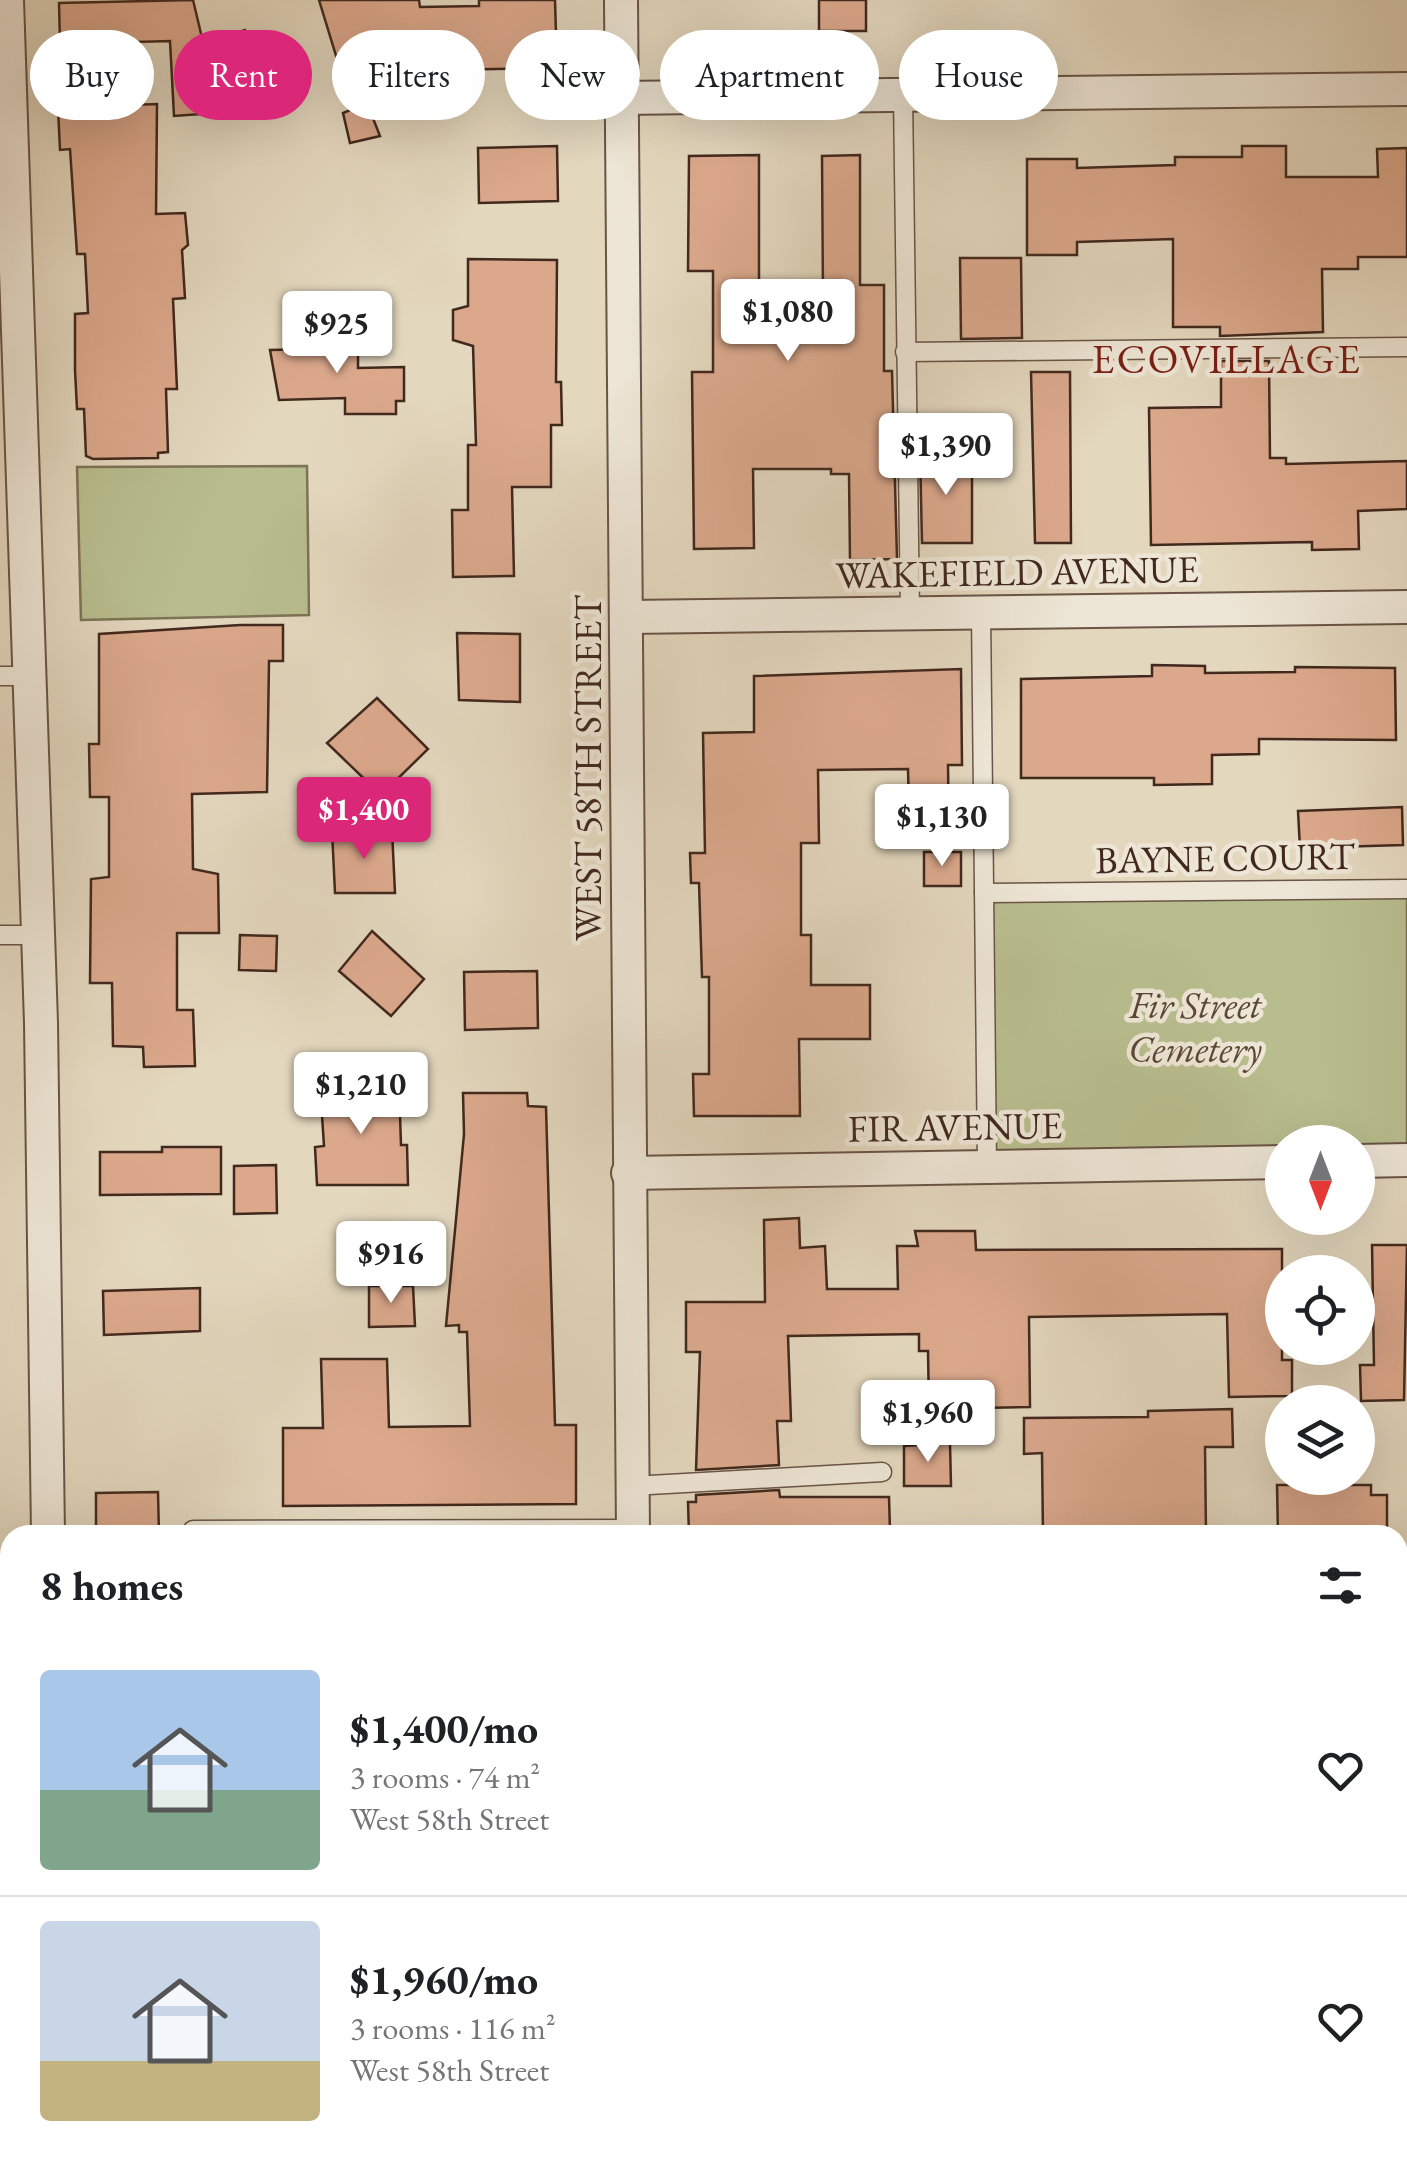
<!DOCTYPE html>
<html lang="en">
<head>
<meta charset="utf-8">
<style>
	body { margin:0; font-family:"EB Garamond",serif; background:#f6f6f6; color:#202124; height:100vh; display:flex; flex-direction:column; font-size:38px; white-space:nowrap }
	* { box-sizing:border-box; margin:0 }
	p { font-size:32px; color:#757577 }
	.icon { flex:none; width:55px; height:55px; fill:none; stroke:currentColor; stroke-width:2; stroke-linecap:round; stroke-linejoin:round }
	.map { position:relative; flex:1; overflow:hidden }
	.drawer { position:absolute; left:0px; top:1525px; width:1408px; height:642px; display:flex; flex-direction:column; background:#fff; border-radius:30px 30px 0 0; box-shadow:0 10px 40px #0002 }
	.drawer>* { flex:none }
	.hud { position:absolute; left:30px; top:30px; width:1348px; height:90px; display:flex; gap:20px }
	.needle { width:65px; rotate:180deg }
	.tools { position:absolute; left:1265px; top:1125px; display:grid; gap:20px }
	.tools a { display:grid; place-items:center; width:110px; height:110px; border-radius:50%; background:#fff; box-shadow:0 10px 40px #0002; font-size:50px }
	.price { position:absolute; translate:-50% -85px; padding:0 22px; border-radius:10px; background:#fff; color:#222; font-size:32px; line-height:65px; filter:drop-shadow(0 2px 5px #0008) }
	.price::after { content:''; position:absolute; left:50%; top:60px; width:30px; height:22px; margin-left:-15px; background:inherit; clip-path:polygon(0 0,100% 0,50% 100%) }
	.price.selected { background:#db2777; color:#fff }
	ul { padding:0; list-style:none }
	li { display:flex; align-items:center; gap:30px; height:250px; padding:0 40px }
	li+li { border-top:2px solid #e0e0e0 }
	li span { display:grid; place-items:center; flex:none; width:280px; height:200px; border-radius:10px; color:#555 }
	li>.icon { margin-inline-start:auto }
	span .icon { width:120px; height:120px; fill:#fffc; stroke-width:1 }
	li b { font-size:42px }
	h2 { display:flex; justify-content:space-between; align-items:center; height:120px; padding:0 40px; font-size:42px }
	.tag { padding:0 35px; border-radius:45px; background:#fff; box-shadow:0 10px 40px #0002; font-size:35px; line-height:90px }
	.tag.selected { background:#db2777; color:#fff }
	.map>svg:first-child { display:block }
	.green { fill:#b8bd8e; stroke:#7d7356; stroke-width:2.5 }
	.building { fill:#dba88c; stroke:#42291e; stroke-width:2.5 }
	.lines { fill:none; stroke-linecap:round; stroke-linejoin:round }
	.service-casing { stroke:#6a5446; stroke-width:21 }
	.minor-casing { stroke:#6a5446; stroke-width:36 }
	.service { stroke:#ede5d5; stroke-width:18 }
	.minor { stroke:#ede5d5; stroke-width:32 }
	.labels { text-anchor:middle; stroke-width:9; stroke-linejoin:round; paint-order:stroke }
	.street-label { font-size:38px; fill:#42291e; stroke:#ede5d5 }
	.park-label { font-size:38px; font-style:italic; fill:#5a4734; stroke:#ede5d5 }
	.neighbourhood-label { font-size:40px; letter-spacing:2.5px; fill:#7a1f14; stroke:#ede5d5 }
</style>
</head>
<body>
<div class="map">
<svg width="1407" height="2166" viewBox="0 0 1407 2166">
	<rect width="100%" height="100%" fill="#e3d7be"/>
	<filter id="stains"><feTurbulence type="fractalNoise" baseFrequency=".002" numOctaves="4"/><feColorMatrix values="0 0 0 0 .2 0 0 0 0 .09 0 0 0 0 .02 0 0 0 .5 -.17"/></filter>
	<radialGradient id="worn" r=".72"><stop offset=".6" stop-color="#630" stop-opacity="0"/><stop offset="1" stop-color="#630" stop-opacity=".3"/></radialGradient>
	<g class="green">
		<polygon points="307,466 309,615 81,620 77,467"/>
		<polygon points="1407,889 1407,1160 1358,1161 1358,1142 1282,1142 1282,1162 987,1166 984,893"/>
		<rect x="694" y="2158" width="156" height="8"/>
	</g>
	<g class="building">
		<polygon points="193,0 203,42 245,30 266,101 230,112 174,116 170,41 60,44 59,3"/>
		<polygon points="319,0 419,0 420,7 479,6 479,0 555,0 557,68 434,70 433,45 341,72"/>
		<rect x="819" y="0" width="47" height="31"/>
		<polygon points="367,103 380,136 350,143 343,113"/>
		<polygon points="157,104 156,214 185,213 188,245 182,250 185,298 173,299 177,389 166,389 168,452 158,453 158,458 93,459 86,456 84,409 77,409 75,370 75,314 88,313 85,254 77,254 70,149 60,150 58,108"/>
		<polygon points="557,146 558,201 479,203 478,148"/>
		<polygon points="1242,146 1286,146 1286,177 1378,177 1377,149 1407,148 1407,257 1358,257 1358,269 1322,269 1323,332 1220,336 1220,327 1173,327 1173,239 1077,242 1077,255 1027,255 1027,159 1077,159 1077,168 1175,165 1175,157 1242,157"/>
		<polygon points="759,155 759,296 823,296 822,156 860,155 860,285 884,285 884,371 892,371 897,559 850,560 849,474 831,474 831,469 753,469 754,548 694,549 692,372 713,372 713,271 688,271 689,156"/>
		<polygon points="960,258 1021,258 1022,338 961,339"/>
		<polygon points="468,259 557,260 556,382 561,382 562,425 551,425 551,487 512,487 514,576 453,577 452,510 468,510 468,445 476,445 473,346 453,340 453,310 468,306"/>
		<polygon points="315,331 358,331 358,368 404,367 404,401 396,401 396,414 345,414 345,398 279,400 270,350 315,349"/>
		<polygon points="1221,361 1269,361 1270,458 1286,458 1286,464 1407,461 1407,509 1358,511 1359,549 1312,550 1312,542 1151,545 1149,408 1221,407"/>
		<polygon points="1031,372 1070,372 1071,543 1035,543"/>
		<polygon points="920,453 972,453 972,543 922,543"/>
		<polygon points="240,625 283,625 283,661 269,661 267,792 192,794 193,869 218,874 219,933 177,933 177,1010 193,1010 195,1066 144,1067 143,1047 113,1046 112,983 90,983 91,879 109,877 109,797 90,797 89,744 99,744 99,634"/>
		<polygon points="457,633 520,634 520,702 459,700"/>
		<polygon points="1152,665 1205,666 1205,673 1295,672 1295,667 1395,668 1396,740 1259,739 1259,754 1212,755 1212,784 1154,785 1154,778 1021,778 1021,679 1152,676"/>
		<polygon points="961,669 962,765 948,765 949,845 910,846 908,769 818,770 819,843 801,843 801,935 811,935 811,985 870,985 870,1039 799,1039 800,1116 694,1116 693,1074 709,1074 709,977 702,977 699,883 691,883 690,853 705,853 703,733 754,732 754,676"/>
		<polygon points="377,698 428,749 381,795 327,743"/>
		<polygon points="1402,807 1403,845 1300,848 1298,811"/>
		<polygon points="332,830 392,830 395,893 335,893"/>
		<rect x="924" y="852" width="37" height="34"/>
		<polygon points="372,931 424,979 391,1016 339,971"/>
		<polygon points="240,935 277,936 276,971 239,970"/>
		<polygon points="537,971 538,1028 465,1030 464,972"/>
		<polygon points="320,1085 399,1085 401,1145 407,1145 408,1185 317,1185 315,1147 324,1146"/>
		<polygon points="463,1093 527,1093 528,1106 546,1107 555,1425 576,1425 576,1504 283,1506 283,1428 323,1428 321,1359 387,1359 389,1427 470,1426 467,1332 459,1332 459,1325 446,1326 464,1134"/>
		<polygon points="162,1147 221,1147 221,1194 100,1195 100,1152 162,1152"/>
		<polygon points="276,1165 277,1213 234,1214 234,1166"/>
		<polygon points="799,1218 800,1248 825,1246 827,1289 898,1289 897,1246 918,1246 915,1231 975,1231 976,1250 1282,1249 1282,1360 1292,1360 1292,1396 1229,1397 1227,1314 1029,1317 1030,1407 929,1409 928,1351 919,1351 919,1334 788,1336 791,1421 777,1421 779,1465 696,1470 700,1352 686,1352 686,1302 765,1302 764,1220"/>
		<polygon points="1372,1245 1407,1245 1404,1400 1361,1401 1360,1365 1374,1365"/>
		<polygon points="369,1286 413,1286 415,1326 369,1327"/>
		<polygon points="200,1288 200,1331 104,1335 103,1291"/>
		<polygon points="1232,1409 1233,1447 1205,1447 1206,1535 1043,1535 1042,1453 1024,1454 1024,1418 1148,1417 1148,1411"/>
		<polygon points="950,1443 951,1486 904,1486 904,1446"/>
		<polygon points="1277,1485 1371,1485 1371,1495 1387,1495 1387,1535 1278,1535"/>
		<polygon points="779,1490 780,1497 889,1497 890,1531 774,1528 774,1535 689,1535 688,1502 696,1502 696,1495"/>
		<polygon points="158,1492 159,1535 96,1535 96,1493"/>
	</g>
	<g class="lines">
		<defs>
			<g id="service">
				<polyline points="903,95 910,614"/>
				<polyline points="905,352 1407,347"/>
				<polyline points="981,612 987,1166"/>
				<polyline points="0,676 29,676"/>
				<polyline points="984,893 1407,889"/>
				<polyline points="0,935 38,935"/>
				<polyline points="632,1486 882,1472"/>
				<polyline points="193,1530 633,1529"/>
			</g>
			<g id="minor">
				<polyline points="7,0 41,1023 48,1535"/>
				<polyline points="621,0 633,1535"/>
				<polyline points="621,98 1407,89"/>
				<polyline points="628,617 1407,607"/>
				<polyline points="1358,1161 1407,1160"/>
				<polyline points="628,1173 1282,1162"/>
				<polyline points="1398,1681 1407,1681"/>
				<polyline points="0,1685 10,1685"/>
				<polyline points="1398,2058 1407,2058"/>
				<polyline points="49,2158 49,2166"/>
				<polyline points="636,2158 636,2166"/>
			</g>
		</defs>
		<use href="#service" class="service-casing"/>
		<use href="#minor" class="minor-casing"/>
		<use href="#service" class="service"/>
		<use href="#minor" class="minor"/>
	</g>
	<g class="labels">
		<g class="street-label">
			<text transform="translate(1017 572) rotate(-1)" y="13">WAKEFIELD AVENUE</text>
			<text transform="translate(588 768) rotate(-90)" y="13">WEST 58TH STREET</text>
			<text transform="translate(1225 858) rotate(-1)" y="13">BAYNE COURT</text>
			<text transform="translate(955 1127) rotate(-1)" y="13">FIR AVENUE</text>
		</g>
		<g class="park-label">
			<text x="1195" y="1018">Fir Street<tspan x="1195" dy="44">Cemetery</tspan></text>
		</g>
		<g class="neighbourhood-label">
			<text x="1227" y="373">ECOVILLAGE</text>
		</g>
	</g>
	<rect width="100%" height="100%" filter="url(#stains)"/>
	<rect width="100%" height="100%" fill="url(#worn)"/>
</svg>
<div class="tools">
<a><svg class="needle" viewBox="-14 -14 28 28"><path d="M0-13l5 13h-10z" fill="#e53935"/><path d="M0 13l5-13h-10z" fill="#757577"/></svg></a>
<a><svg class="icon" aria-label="locate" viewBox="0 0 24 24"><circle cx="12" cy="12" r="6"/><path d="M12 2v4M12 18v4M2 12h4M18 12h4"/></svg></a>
<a><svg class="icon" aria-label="layers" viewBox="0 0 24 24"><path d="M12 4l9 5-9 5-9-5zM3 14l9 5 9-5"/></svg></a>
</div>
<b class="price" style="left:788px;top:364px">$1,080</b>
<b class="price" style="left:337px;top:376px">$925</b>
<b class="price" style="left:946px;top:498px">$1,390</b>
<b class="price selected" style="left:364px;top:862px">$1,400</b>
<b class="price" style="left:942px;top:869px">$1,130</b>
<b class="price" style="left:361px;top:1137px">$1,210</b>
<b class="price" style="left:391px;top:1306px">$916</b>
<b class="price" style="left:928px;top:1465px">$1,960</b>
<div class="hud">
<a class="tag">Buy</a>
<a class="tag selected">Rent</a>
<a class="tag">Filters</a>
<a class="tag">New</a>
<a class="tag">Apartment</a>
<a class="tag">House</a>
</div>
<section class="drawer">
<h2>8 homes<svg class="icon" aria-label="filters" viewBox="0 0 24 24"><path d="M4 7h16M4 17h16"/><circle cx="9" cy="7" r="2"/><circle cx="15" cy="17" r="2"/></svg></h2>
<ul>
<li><span style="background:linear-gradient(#a9c7e8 60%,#7fa58c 0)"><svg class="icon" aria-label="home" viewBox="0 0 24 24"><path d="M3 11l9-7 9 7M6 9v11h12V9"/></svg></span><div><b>$1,400/mo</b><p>3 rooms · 74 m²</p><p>West 58th Street</p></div><svg class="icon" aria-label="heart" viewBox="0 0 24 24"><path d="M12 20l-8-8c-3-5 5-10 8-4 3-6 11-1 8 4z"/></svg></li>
<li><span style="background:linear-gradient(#c9d6e8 70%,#c2b280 0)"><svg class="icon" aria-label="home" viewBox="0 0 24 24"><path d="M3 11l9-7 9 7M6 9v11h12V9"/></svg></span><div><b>$1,960/mo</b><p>3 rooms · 116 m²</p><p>West 58th Street</p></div><svg class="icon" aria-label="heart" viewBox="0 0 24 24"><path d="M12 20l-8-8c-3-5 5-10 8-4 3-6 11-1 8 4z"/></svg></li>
</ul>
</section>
</div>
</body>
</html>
